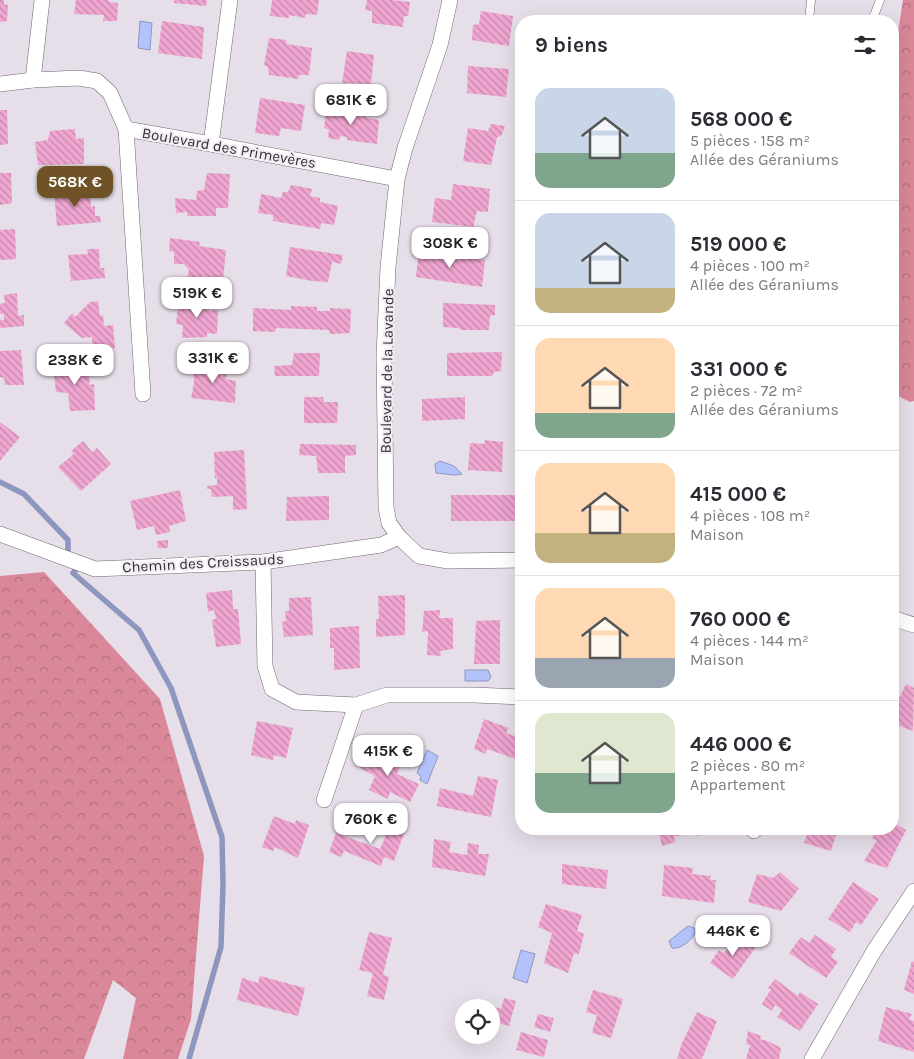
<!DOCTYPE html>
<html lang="fr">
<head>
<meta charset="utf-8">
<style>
	body { margin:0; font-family:Karla,sans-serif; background:#f2f2f3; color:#2b2b33; height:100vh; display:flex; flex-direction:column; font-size:19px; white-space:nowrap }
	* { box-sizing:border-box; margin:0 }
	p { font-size:16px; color:#7c7c81 }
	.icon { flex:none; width:28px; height:28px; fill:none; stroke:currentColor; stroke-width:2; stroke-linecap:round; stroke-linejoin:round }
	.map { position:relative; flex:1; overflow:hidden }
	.drawer { position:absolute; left:515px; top:15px; width:384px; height:820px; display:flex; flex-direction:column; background:#fff; border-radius:20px; box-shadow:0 5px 20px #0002 }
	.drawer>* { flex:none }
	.controls { position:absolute; left:455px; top:999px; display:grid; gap:10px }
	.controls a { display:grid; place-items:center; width:45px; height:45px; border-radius:50%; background:#fff; box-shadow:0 5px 20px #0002; font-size:25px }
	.price { position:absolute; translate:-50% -42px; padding:0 11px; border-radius:10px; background:#fff; color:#222; font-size:16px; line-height:32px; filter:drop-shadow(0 1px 2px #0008) }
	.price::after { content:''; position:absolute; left:50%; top:30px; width:15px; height:11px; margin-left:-8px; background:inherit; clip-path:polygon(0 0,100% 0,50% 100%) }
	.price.selected { background:#6f5326; color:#fff }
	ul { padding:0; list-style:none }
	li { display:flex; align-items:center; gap:15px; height:125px; padding:0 20px }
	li+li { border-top:1px solid #e1e1e2 }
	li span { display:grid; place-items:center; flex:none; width:140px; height:100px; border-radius:15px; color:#555 }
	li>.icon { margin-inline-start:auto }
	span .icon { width:60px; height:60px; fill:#fffc; stroke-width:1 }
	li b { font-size:21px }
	h2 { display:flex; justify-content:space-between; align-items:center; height:60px; padding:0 20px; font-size:21px }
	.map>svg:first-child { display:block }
	.forest { fill:url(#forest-crowns) }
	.water { fill:#b4c2fb; stroke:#8d96bf }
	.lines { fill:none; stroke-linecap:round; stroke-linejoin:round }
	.stream { stroke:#8d96bf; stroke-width:5.5 }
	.building { fill:url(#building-back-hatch) }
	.lane-casing { stroke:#6f6770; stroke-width:9 }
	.street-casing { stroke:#6f6770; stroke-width:16 }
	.lane { stroke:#fff; stroke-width:8 }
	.street { stroke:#fff; stroke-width:15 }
	.labels { text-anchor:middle; stroke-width:4; stroke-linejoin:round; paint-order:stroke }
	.street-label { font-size:15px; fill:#322f33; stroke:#f3ebf5 }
</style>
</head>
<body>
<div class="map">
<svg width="914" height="1059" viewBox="0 0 914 1059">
	<defs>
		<pattern id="forest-crowns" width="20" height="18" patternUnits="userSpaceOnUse" patternTransform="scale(1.25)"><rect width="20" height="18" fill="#da8899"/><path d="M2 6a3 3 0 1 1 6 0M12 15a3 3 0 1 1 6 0" fill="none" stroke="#b1707d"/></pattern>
		<pattern id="building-back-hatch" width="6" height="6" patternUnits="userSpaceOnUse" patternTransform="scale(1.25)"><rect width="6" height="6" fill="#f0a6d1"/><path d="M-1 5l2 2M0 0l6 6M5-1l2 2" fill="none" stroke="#c388aa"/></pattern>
	</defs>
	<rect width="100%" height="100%" fill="#e6dee8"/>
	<g class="forest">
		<polygon points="903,0 914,0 914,401 910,402 892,393 892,71"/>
		<polygon points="44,572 160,699 204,856 191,1019 178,1059 123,1059 136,998 113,980 84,1059 0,1059 0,576"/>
	</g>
	<g class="water">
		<polygon points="140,21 152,23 150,50 138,48"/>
		<polygon points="440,461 454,466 462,474 455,475 436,473 435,464"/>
		<polygon points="465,670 488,670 491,677 488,681 465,681"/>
		<polygon points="427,750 438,756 427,784 420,780 421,776 417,773"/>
		<path d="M688,926l6,2 2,3c-3,8 -15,19 -24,17l-3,-7z"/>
		<polygon points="521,950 535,954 527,983 513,978"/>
	</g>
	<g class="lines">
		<g class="stream">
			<polyline points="0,482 24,494 68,540 68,551"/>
			<polyline points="78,567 73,573 139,630 171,688 222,837 223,884 221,947 189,1059"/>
		</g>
	</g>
	<g class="building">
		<polygon points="0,0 4,0 4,5 8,4 7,21 0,22"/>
		<polygon points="76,0 109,0 109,2 118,3 117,21 103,21 104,15 74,14"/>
		<polygon points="174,0 207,0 206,6 174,3"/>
		<polygon points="272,0 319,0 317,15 306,14 305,18 289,15 289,18 270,16"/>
		<polygon points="367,0 392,0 410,2 408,16 404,16 403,27 372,23 372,11 365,10"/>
		<polygon points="481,11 513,16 509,46 472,40 473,25 479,24"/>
		<polygon points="162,21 204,27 202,59 158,53"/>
		<polygon points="269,38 286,40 287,44 312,48 309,75 299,75 298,79 269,75 268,67 264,65"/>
		<polygon points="347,51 374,55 371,84 342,83"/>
		<polygon points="468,66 509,69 506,97 467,93"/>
		<polygon points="260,98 305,105 301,131 281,128 279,136 255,133"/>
		<polygon points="327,107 365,112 366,118 379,120 377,144 347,140 347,137 340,136 339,140 328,138 329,130 324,128"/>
		<polygon points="0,110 7,110 8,144 0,145"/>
		<polygon points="491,124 505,126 501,136 497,137 491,165 463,161 468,128 488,131"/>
		<polygon points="75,129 76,139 84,138 84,164 38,165 35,142 48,140 50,131"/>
		<polygon points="0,173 11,173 12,203 0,205"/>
		<polygon points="207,173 230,174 228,208 216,208 216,216 187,216 187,212 176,213 175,198 196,200 197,191 204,190"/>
		<polygon points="453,184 490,189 488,212 477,211 473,227 432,222 435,198 451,200"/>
		<polygon points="291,185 312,189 310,196 320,198 320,202 338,206 334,225 321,223 320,229 273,221 273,215 258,213 261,194 281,198 283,192 288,192"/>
		<polygon points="90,190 91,207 95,206 95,216 100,216 101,222 57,226 54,193"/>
		<polygon points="15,229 16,259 0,260 0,230"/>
		<polygon points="170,238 200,242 199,246 226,250 223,280 202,276 202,281 187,278 189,270 184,264 174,264 174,252 169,251"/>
		<polygon points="290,247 343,255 341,264 332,262 328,282 312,281 286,276"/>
		<polygon points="87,249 99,249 100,268 104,268 105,278 71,281 68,255 88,254"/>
		<polygon points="419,251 448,254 449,257 485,260 482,287 416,277"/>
		<polygon points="17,293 18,316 24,315 24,326 0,328 0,320 4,320 4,314 0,314 0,304 5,303 4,295"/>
		<polygon points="182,298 195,298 196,302 209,303 209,311 218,310 217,334 207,333 207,337 182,338 183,325 176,324 178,307 182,307"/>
		<polygon points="98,301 100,316 103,315 104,326 113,325 115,348 93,350 92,337 82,338 64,323 72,313 75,317 90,302"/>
		<polygon points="443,303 495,305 495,315 490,316 489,330 461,330 459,328 443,327"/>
		<polygon points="291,306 317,307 317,311 330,311 330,308 351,309 350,333 330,334 329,330 276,328 275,332 253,331 253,308 291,310"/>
		<polygon points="21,350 24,385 5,385 4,378 0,377 0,351"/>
		<polygon points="502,352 501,371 494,372 492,376 447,376 447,353"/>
		<polygon points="294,353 320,353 319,376 275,376 274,366 292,365"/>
		<polygon points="193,363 215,367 214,363 227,365 226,379 236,381 235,403 191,398 194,383"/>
		<polygon points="70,364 85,364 85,371 90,371 89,385 94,384 95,410 70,411 68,393 56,392 53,366"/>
		<polygon points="304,397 323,397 324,402 338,402 337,423 304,423"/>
		<polygon points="465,397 465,419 422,421 422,399"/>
		<polygon points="0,422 20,437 0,461"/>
		<polygon points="485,440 503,442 502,472 468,470 470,443 484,444"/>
		<polygon points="83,441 92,452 97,448 111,464 81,491 58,467 74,454 71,451"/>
		<polygon points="300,444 356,445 356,455 345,456 345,473 318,473 316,456 299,455"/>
		<polygon points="244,450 247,509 233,510 233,496 212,497 211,489 207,489 207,486 217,485 217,477 215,479 214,452"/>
		<polygon points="180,490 186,521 169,526 170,532 156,535 154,526 137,530 130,501"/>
		<polygon points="451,495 517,495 515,521 451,521"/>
		<polygon points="329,496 329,520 286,521 287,497"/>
		<polygon points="168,540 168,548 158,548 157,541"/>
		<polygon points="232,590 233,609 238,609 241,644 216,647 212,620 216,619 214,610 208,612 206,593"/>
		<polygon points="405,595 405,635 376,637 376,619 379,619 378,596"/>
		<polygon points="311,597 313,635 284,637 282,622 286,621 285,611 289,611 289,598"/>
		<polygon points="440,610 439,618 453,618 453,649 440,651 441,656 427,655 428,631 422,632 424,611"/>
		<polygon points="500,620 500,664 474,664 476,621"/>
		<polygon points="359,626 360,668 334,670 334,648 330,648 330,628"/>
		<polygon points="906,684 914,688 913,731 892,723 892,713"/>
		<polygon points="484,719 509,728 506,733 521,738 521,761 487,749 486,754 474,749"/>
		<polygon points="257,721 293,728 286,758 274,755 273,760 251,755"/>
		<polygon points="408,735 419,740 411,756 401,753"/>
		<polygon points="367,750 380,758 383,753 402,761 397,774 419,784 410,802 390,792 388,799 369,790 375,776 360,768"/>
		<polygon points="478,776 498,780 491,817 437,806 440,788 473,796"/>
		<polygon points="274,816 295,824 296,820 309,825 298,858 275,847 273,851 262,847"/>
		<polygon points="383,820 406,828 394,861 384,857 381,866 344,851 341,857 329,852 336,833 380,849 387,833 380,831"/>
		<polygon points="892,822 906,830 887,868 864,861 877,840 872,839 876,829 892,829"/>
		<polygon points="658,829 716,829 717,831 696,836 694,832 674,837 675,842 662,846"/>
		<polygon points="809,829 838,829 831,851 804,843"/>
		<polygon points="434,839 451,842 449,852 467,855 468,843 479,845 478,854 489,854 485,876 432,867"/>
		<polygon points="562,864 608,870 606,889 562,884"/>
		<polygon points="664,865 693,868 692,874 711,876 710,880 716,880 714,903 662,896"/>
		<polygon points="780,872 799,889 781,911 748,902 757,874 773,878"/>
		<polygon points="853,882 879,899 861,925 856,922 850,932 828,919"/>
		<polygon points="546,904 582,915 577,931 584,934 579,954 574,953 568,973 544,963 552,933 538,927"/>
		<polygon points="369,932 392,938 383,975 389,977 384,1000 367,996 373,973 359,970"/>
		<polygon points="815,935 836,949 831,957 838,962 826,978 789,953 801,937 809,943"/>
		<polygon points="738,936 755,948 733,979 710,963 719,950 724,953"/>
		<polygon points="912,961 914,962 914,994 904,990"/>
		<polygon points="260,976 305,988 298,1016 237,1000 242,978 258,983"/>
		<polygon points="775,979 798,996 800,992 818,1004 800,1031 777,1017 782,1010 775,1005 772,1011 762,1004 771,989 768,988"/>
		<polygon points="593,990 623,999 611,1038 592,1033 597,1015 586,1012"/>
		<polygon points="504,998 516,1001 509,1026 498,1023 495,1032 491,1031 491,1008 480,1008 481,1003 501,1009"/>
		<polygon points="886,1007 912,1014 909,1019 914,1021 914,1052 878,1041"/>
		<polygon points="697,1012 717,1021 702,1059 677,1059 682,1043"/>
		<polygon points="538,1014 554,1018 550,1032 534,1027"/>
		<polygon points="748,1031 761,1036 760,1039 770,1042 781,1048 779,1059 746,1059 750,1045 746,1044"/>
		<polygon points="521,1032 548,1040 544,1057 516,1050"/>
	</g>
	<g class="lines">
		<defs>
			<g id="lane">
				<polyline points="809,21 811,0"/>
				<polyline points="872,21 880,0"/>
			</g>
			<g id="street">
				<polyline points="450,0 440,45 405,148 397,179 388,267 384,355 386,507 389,523 399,537 419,556 448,561 521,560"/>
				<polyline points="33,80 42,0"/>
				<polyline points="0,84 33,80 79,78 97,81 110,93 126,129 211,144 397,179"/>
				<polyline points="126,129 143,394"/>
				<polyline points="211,144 230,0"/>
				<polyline points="0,534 95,569 263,562 381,545 399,537"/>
				<polyline points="263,562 265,666 272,689 296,702 356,705 387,695 474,695 521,697"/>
				<polyline points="892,618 914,625"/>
				<polyline points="324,800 356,705"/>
				<polyline points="754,831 755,829"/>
				<polyline points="812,1059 874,951 914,891"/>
			</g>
		</defs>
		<use href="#lane" class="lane-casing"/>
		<use href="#street" class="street-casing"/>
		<use href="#lane" class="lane"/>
		<use href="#street" class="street"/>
	</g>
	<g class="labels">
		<g class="street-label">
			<text transform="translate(229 148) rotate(10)" y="5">Boulevard des Primevères</text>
			<text transform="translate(387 371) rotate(-89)" y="5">Boulevard de la Lavande</text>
			<text transform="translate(203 563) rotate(-3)" y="5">Chemin des Creissauds</text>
		</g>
	</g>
</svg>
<div class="controls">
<a><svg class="icon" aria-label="locate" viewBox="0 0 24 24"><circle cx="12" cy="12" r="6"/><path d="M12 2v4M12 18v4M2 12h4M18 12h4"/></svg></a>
</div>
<b class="price" style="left:351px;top:126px">681K €</b>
<b class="price selected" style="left:75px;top:208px">568K €</b>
<b class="price" style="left:450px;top:269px">308K €</b>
<b class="price" style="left:197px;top:319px">519K €</b>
<b class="price" style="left:213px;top:384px">331K €</b>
<b class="price" style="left:75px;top:386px">238K €</b>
<b class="price" style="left:388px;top:777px">415K €</b>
<b class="price" style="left:371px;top:845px">760K €</b>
<b class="price" style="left:733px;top:957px">446K €</b>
<section class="drawer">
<h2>9 biens<svg class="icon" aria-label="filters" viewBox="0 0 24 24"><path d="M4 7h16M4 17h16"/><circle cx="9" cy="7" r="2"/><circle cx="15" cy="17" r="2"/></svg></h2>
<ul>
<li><span style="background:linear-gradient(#c9d6e8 65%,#7fa58c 0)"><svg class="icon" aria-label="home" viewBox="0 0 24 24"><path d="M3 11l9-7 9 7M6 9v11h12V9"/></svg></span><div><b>568 000 €</b><p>5 pièces · 158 m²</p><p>Allée des Géraniums</p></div></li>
<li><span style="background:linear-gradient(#c9d6e8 75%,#c2b280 0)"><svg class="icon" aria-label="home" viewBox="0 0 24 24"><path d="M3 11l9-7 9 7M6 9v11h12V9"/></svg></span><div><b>519 000 €</b><p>4 pièces · 100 m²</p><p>Allée des Géraniums</p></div></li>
<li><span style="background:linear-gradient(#ffd9b3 75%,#7fa58c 0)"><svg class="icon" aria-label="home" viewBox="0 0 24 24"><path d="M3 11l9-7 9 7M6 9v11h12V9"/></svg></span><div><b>331 000 €</b><p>2 pièces · 72 m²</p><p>Allée des Géraniums</p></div></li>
<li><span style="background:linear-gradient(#ffd9b3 70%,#c2b280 0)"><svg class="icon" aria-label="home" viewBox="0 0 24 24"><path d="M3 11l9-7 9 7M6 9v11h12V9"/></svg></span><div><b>415 000 €</b><p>4 pièces · 108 m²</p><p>Maison</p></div></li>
<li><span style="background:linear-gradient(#ffd9b3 70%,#9aa5b1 0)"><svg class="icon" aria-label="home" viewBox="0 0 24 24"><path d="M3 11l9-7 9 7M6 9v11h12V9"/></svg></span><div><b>760 000 €</b><p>4 pièces · 144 m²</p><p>Maison</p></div></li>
<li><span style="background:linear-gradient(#dfe7d0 60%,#7fa58c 0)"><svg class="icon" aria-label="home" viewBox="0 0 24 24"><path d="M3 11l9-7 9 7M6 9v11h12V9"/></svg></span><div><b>446 000 €</b><p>2 pièces · 80 m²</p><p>Appartement</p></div></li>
</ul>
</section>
</div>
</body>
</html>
